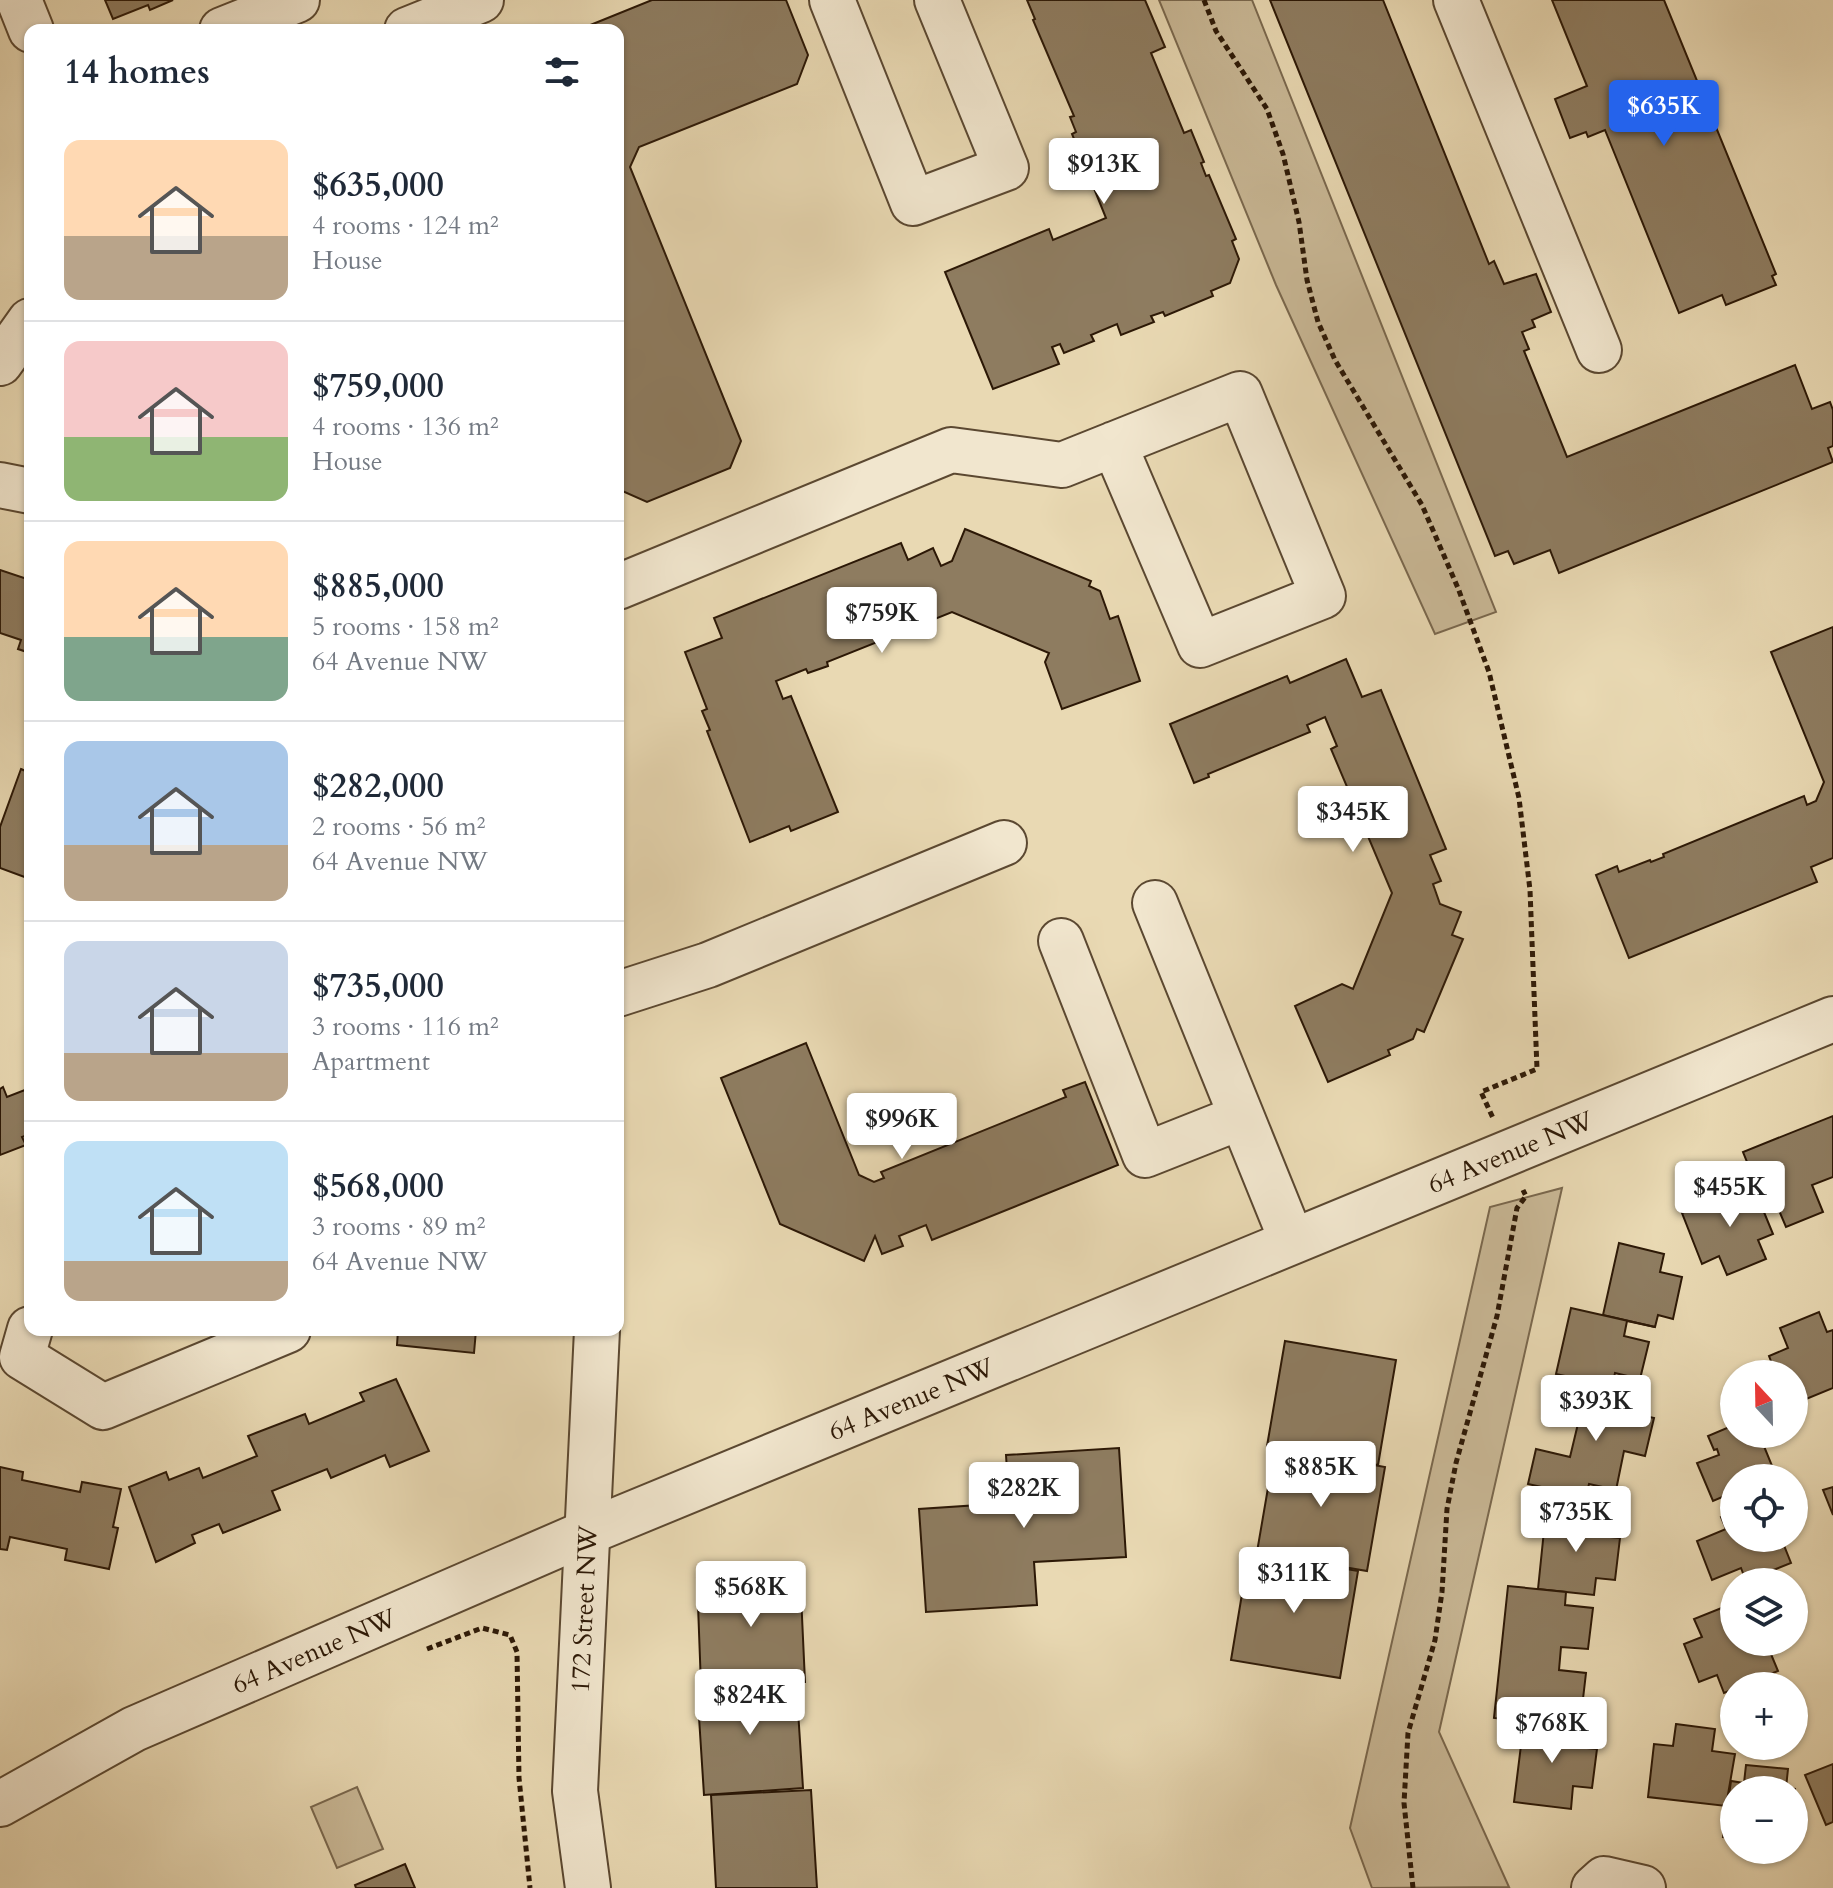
<!DOCTYPE html>
<html lang="en">
<head>
<meta charset="utf-8">
<style>
	body { margin:0; font-family:Cardo,serif; background:#f6f6f7; color:#1f2937; height:100vh; display:flex; flex-direction:column; font-size:30px; white-space:nowrap }
	* { box-sizing:border-box; margin:0 }
	p { font-size:26px; color:#747a83 }
	.icon { flex:none; width:44px; height:44px; fill:none; stroke:currentColor; stroke-width:2; stroke-linecap:round; stroke-linejoin:round }
	.map { position:relative; flex:1; overflow:hidden }
	.panel { position:absolute; left:24px; top:24px; width:600px; height:1312px; display:flex; flex-direction:column; background:#fff; border-radius:16px; box-shadow:0 2px 6px #0004 }
	.panel>* { flex:none }
	.needle { width:52px; rotate:338deg }
	.tools { position:absolute; left:1720px; top:1360px; display:grid; gap:16px }
	.tools a { display:grid; place-items:center; width:88px; height:88px; border-radius:50%; background:#fff; box-shadow:0 2px 6px #0004; font-size:40px }
	.price { position:absolute; translate:-50% -68px; padding:0 18px; border-radius:8px; background:#fff; color:#222; font-size:26px; line-height:52px; filter:drop-shadow(0 2px 4px #0008) }
	.price::after { content:''; position:absolute; left:50%; top:48px; width:24px; height:18px; margin-left:-12px; background:inherit; clip-path:polygon(0 0,100% 0,50% 100%) }
	.price.on { background:#2563eb; color:#fff }
	ul { padding:0; list-style:none }
	li { display:flex; align-items:center; gap:24px; height:200px; padding:0 40px }
	li+li { border-top:2px solid #e0e1e3 }
	li span { display:grid; place-items:center; flex:none; width:224px; height:160px; border-radius:16px; color:#555 }
	li>.icon { margin-inline-start:auto }
	span .icon { width:96px; height:96px; fill:#fffc; stroke-width:1 }
	li b { font-size:34px }
	h2 { display:flex; justify-content:space-between; align-items:center; height:96px; padding:0 40px; font-size:34px }
	.map>svg:first-child { display:block }
	.green { fill:#c9b896; stroke:#7a684e; stroke-width:2 }
	.building { fill:#8e7c60; stroke:#2c1806; stroke-width:2 }
	.lines { fill:none; stroke-linecap:round; stroke-linejoin:round }
	.minor-casing { stroke:#5b4831; stroke-width:48 }
	.path { stroke:#2c1806; stroke-width:5; stroke-dasharray:6 4; stroke-linecap:butt }
	.minor { stroke:#f1e6ce; stroke-width:44 }
	.labels { text-anchor:middle; stroke-width:6; stroke-linejoin:round; paint-order:stroke }
	.street-label { font-size:26px; fill:#2c1806; stroke:#f1e6ce }
</style>
</head>
<body>
<div class="map">
<svg width="1833" height="1888" viewBox="0 0 1833 1888">
	<rect width="100%" height="100%" fill="#e9d9b3"/>
	<filter id="stains"><feTurbulence type="fractalNoise" baseFrequency=".0025" numOctaves="4"/><feColorMatrix values="0 0 0 0 .2 0 0 0 0 .09 0 0 0 0 .02 0 0 0 .5 -.17"/></filter>
	<radialGradient id="worn" r=".72"><stop offset=".6" stop-color="#630" stop-opacity="0"/><stop offset="1" stop-color="#630" stop-opacity=".3"/></radialGradient>
	<g class="green">
		<polygon points="1159,0 1252,0 1496,612 1435,634 1276,285"/>
		<polygon points="1562,1188 1439,1732 1509,1887 1372,1888 1350,1828 1490,1207"/>
		<polygon points="357,1787 383,1849 337,1868 311,1807"/>
	</g>
	<g class="building">
		<polygon points="105,0 173,0 150,10 148,5 113,19"/>
		<polygon points="652,0 786,0 808,55 797,84 639,147 630,167 741,441 730,468 647,502 620,490 618,485 618,30 578,30"/>
		<polygon points="1027,0 1145,0 1165,47 1151,53 1184,133 1191,130 1204,162 1201,163 1206,176 1209,175 1236,239 1232,241 1239,259 1230,283 1211,291 1213,296 1165,316 1163,312 1151,316 1154,322 1121,335 1117,324 1091,335 1094,341 1064,353 1060,344 1052,347 1059,364 993,389 945,272 1049,229 1053,240 1106,218 1072,134 1076,132 1070,117 1074,116 1033,20 1035,19"/>
		<polygon points="1270,0 1383,0 1489,264 1494,261 1504,284 1536,274 1551,312 1532,320 1535,327 1522,332 1529,349 1524,351 1567,457 1795,365 1812,409 1830,402 1833,410 1833,446 1828,448 1833,462 1559,573 1550,550 1514,564 1508,551 1495,556"/>
		<polygon points="1552,0 1664,0 1776,274 1772,276 1776,285 1726,305 1722,295 1679,313 1605,130 1588,137 1586,132 1570,138 1555,99 1587,86"/>
		<polygon points="965,529 1091,581 1089,586 1100,591 1110,619 1118,616 1140,681 1062,709 1045,662 1049,653 952,612 827,662 828,666 808,673 806,669 776,681 783,699 791,696 838,812 791,831 789,826 750,842 707,731 710,730 702,711 707,709 685,652 722,638 714,618 901,543 908,560 933,548 941,566 952,561"/>
		<polygon points="0,570 30,580 30,653 18,649 21,640 0,633"/>
		<polygon points="1833,627 1833,858 1811,867 1817,882 1629,958 1596,875 1617,866 1619,872 1650,860 1651,862 1664,857 1663,854 1804,796 1807,805 1816,801 1824,782 1771,652"/>
		<polygon points="1346,659 1362,697 1381,690 1446,849 1430,855 1441,881 1433,884 1440,904 1461,912 1452,935 1463,939 1424,1032 1417,1029 1413,1039 1388,1050 1390,1055 1328,1082 1295,1006 1342,984 1353,989 1392,893 1331,749 1337,746 1325,717 1307,725 1310,732 1208,774 1209,777 1194,783 1170,724 1287,676 1290,683"/>
		<polygon points="21,769 30,773 30,879 0,868 0,827"/>
		<polygon points="806,1043 859,1175 874,1182 884,1178 881,1172 1066,1097 1063,1090 1085,1082 1118,1165 932,1240 926,1225 899,1236 903,1246 882,1254 875,1236 864,1261 780,1224 721,1078"/>
		<polygon points="3,1087 7,1097 30,1088 30,1134 22,1137 26,1145 0,1155 0,1089"/>
		<polygon points="1833,1116 1833,1177 1812,1185 1823,1212 1786,1227 1775,1201 1761,1205 1744,1163 1747,1162 1743,1152"/>
		<polygon points="1752,1183 1773,1234 1758,1240 1766,1259 1727,1275 1719,1256 1702,1264 1682,1213"/>
		<polygon points="1619,1243 1664,1254 1660,1272 1682,1277 1673,1319 1658,1315 1655,1327 1603,1315"/>
		<polygon points="1571,1308 1655,1327 1627,1321 1624,1336 1649,1342 1640,1379 1615,1373 1612,1387 1641,1393 1556,1374"/>
		<polygon points="1819,1312 1827,1332 1833,1330 1833,1388 1794,1404 1794,1374 1776,1374 1769,1356 1788,1348 1780,1328"/>
		<polygon points="398,1330 476,1330 474,1353 397,1345"/>
		<polygon points="1285,1341 1396,1360 1378,1465 1267,1446"/>
		<polygon points="396,1379 429,1451 390,1467 385,1455 331,1478 327,1469 272,1491 280,1510 223,1533 219,1524 192,1535 195,1543 156,1562 129,1487 166,1472 169,1480 199,1468 203,1478 257,1456 248,1436 305,1414 309,1424 364,1401 360,1393"/>
		<polygon points="1588,1382 1641,1393 1636,1414 1654,1418 1645,1456 1624,1451 1616,1490 1589,1484 1586,1497 1528,1484 1536,1449 1570,1457"/>
		<polygon points="1734,1425 1734,1434 1759,1434 1777,1478 1734,1478 1734,1492 1713,1501 1697,1463 1719,1455 1717,1449 1714,1450 1708,1436"/>
		<polygon points="1275,1447 1385,1467 1367,1571 1257,1552"/>
		<polygon points="1119,1448 1126,1557 1034,1562 1037,1605 926,1612 919,1509 1009,1503 1006,1455"/>
		<polygon points="0,1467 23,1472 22,1480 80,1492 82,1482 121,1489 113,1527 118,1528 109,1569 65,1560 67,1549 10,1537 7,1550 0,1549"/>
		<polygon points="1833,1487 1833,1515 1823,1490"/>
		<polygon points="1546,1511 1603,1517 1601,1536 1620,1538 1615,1580 1596,1578 1594,1595 1538,1589"/>
		<polygon points="1734,1512 1734,1538 1781,1538 1791,1563 1746,1581 1741,1568 1712,1580 1697,1541 1726,1529 1721,1517"/>
		<polygon points="1249,1552 1358,1571 1340,1678 1231,1660"/>
		<polygon points="800,1573 805,1682 797,1682 796,1679 701,1686 697,1578"/>
		<polygon points="1508,1586 1566,1592 1565,1605 1593,1608 1588,1649 1561,1647 1559,1670 1586,1673 1581,1716 1553,1713 1552,1725 1494,1718"/>
		<polygon points="1734,1603 1734,1642 1766,1642 1778,1671 1741,1686 1734,1686 1734,1689 1724,1693 1717,1675 1699,1682 1684,1644 1702,1637 1694,1619"/>
		<polygon points="796,1679 803,1788 704,1795 697,1686"/>
		<polygon points="1524,1721 1580,1728 1578,1747 1597,1749 1592,1788 1573,1786 1571,1809 1514,1802"/>
		<polygon points="1676,1724 1715,1729 1712,1751 1735,1754 1726,1806 1648,1797 1654,1744 1673,1746"/>
		<polygon points="1833,1764 1833,1822 1826,1825 1805,1775"/>
		<polygon points="1746,1765 1788,1769 1786,1788 1795,1789 1794,1801 1794,1790 1734,1790 1734,1838 1723,1837 1731,1781 1744,1783"/>
		<polygon points="811,1790 817,1888 716,1888 711,1795"/>
		<polygon points="405,1864 415,1888 356,1888 355,1885"/>
	</g>
	<g class="lines">
		<defs>
			<g id="minor">
				<polyline points="19,0 31,30"/>
				<polyline points="832,0 913,203 1006,168 937,0"/>
				<polyline points="1456,0 1599,350"/>
				<polyline points="222,30 297,0"/>
				<polyline points="407,30 481,0"/>
				<polyline points="0,363 30,321"/>
				<polyline points="0,485 30,491"/>
				<polyline points="618,587 951,450 1062,465 1240,394 1323,596 1200,645 1114,444"/>
				<polyline points="1155,903 1292,1241"/>
				<polyline points="1061,941 1145,1155 1241,1117"/>
				<polyline points="618,994 708,965 1004,843"/>
				<polyline points="30,1329 22,1357 103,1407 288,1330"/>
				<path id="s1" d="M0,1804l134,-75 454,-197 1245,-513"/>
				<path id="s2" d="M588,1888l-13,-97 22,-461"/>
				<polyline points="1594,1888 1604,1879 1643,1888"/>
			</g>
		</defs>
		<use href="#minor" class="minor-casing"/>
		<g class="path">
			<polyline points="1204,0 1216,31 1267,109 1283,154 1299,222 1307,280 1318,322 1335,360 1422,505 1458,588 1489,672 1519,798 1530,890 1537,1069 1481,1092 1493,1118"/>
			<polyline points="427,1649 482,1628 510,1635 517,1652 519,1778 530,1888"/>
			<polyline points="1413,1888 1404,1803 1408,1733 1435,1640 1442,1592 1447,1509 1456,1463 1497,1316 1517,1208 1526,1196 1523,1190"/>
		</g>
		<use href="#minor" class="minor"/>
	</g>
	<g class="labels">
		<g class="street-label">
			<text dy="9" stroke="none"><textPath href="#s1" startOffset="1646">64 Avenue NW</textPath></text>
			<text dy="9" stroke="none"><textPath href="#s1" startOffset="998">64 Avenue NW</textPath></text>
			<text dy="9" stroke="none"><textPath href="#s2" startOffset="280">172 Street NW</textPath></text>
			<text dy="9" stroke="none"><textPath href="#s1" startOffset="350">64 Avenue NW</textPath></text>
		</g>
	</g>
	<rect width="100%" height="100%" filter="url(#stains)"/>
	<rect width="100%" height="100%" fill="url(#worn)"/>
</svg>
<div class="tools">
<a><svg class="needle" viewBox="-14 -14 28 28"><path d="M0-13l5 13h-10z" fill="#e53935"/><path d="M0 13l5-13h-10z" fill="#747a83"/></svg></a>
<a><svg class="icon" aria-label="locate" viewBox="0 0 24 24"><circle cx="12" cy="12" r="6"/><path d="M12 2v4M12 18v4M2 12h4M18 12h4"/></svg></a>
<a><svg class="icon" aria-label="layers" viewBox="0 0 24 24"><path d="M12 4l9 5-9 5-9-5zM3 14l9 5 9-5"/></svg></a>
<a>+</a>
<a>−</a>
</div>
<b class="price on" style="left:1664px;top:148px">$635K</b>
<b class="price" style="left:1104px;top:206px">$913K</b>
<b class="price" style="left:882px;top:655px">$759K</b>
<b class="price" style="left:1353px;top:854px">$345K</b>
<b class="price" style="left:902px;top:1161px">$996K</b>
<b class="price" style="left:1730px;top:1229px">$455K</b>
<b class="price" style="left:1596px;top:1443px">$393K</b>
<b class="price" style="left:1321px;top:1509px">$885K</b>
<b class="price" style="left:1024px;top:1530px">$282K</b>
<b class="price" style="left:1576px;top:1554px">$735K</b>
<b class="price" style="left:1294px;top:1615px">$311K</b>
<b class="price" style="left:751px;top:1629px">$568K</b>
<b class="price" style="left:750px;top:1737px">$824K</b>
<b class="price" style="left:1552px;top:1765px">$768K</b>
<section class="panel">
<h2>14 homes<svg class="icon" aria-label="filters" viewBox="0 0 24 24"><path d="M4 7h16M4 17h16"/><circle cx="9" cy="7" r="2"/><circle cx="15" cy="17" r="2"/></svg></h2>
<ul>
<li><span style="background:linear-gradient(#ffd9b3 60%,#b9a48a 0)"><svg class="icon" aria-label="home" viewBox="0 0 24 24"><path d="M3 11l9-7 9 7M6 9v11h12V9"/></svg></span><div><b>$635,000</b><p>4 rooms · 124 m²</p><p>House</p></div></li>
<li><span style="background:linear-gradient(#f6c9c9 60%,#8fb573 0)"><svg class="icon" aria-label="home" viewBox="0 0 24 24"><path d="M3 11l9-7 9 7M6 9v11h12V9"/></svg></span><div><b>$759,000</b><p>4 rooms · 136 m²</p><p>House</p></div></li>
<li><span style="background:linear-gradient(#ffd9b3 60%,#7fa58c 0)"><svg class="icon" aria-label="home" viewBox="0 0 24 24"><path d="M3 11l9-7 9 7M6 9v11h12V9"/></svg></span><div><b>$885,000</b><p>5 rooms · 158 m²</p><p>64 Avenue NW</p></div></li>
<li><span style="background:linear-gradient(#a9c7e8 65%,#b9a48a 0)"><svg class="icon" aria-label="home" viewBox="0 0 24 24"><path d="M3 11l9-7 9 7M6 9v11h12V9"/></svg></span><div><b>$282,000</b><p>2 rooms · 56 m²</p><p>64 Avenue NW</p></div></li>
<li><span style="background:linear-gradient(#c9d6e8 70%,#b9a48a 0)"><svg class="icon" aria-label="home" viewBox="0 0 24 24"><path d="M3 11l9-7 9 7M6 9v11h12V9"/></svg></span><div><b>$735,000</b><p>3 rooms · 116 m²</p><p>Apartment</p></div></li>
<li><span style="background:linear-gradient(#bfe0f5 75%,#b9a48a 0)"><svg class="icon" aria-label="home" viewBox="0 0 24 24"><path d="M3 11l9-7 9 7M6 9v11h12V9"/></svg></span><div><b>$568,000</b><p>3 rooms · 89 m²</p><p>64 Avenue NW</p></div></li>
</ul>
</section>
</div>
</body>
</html>
